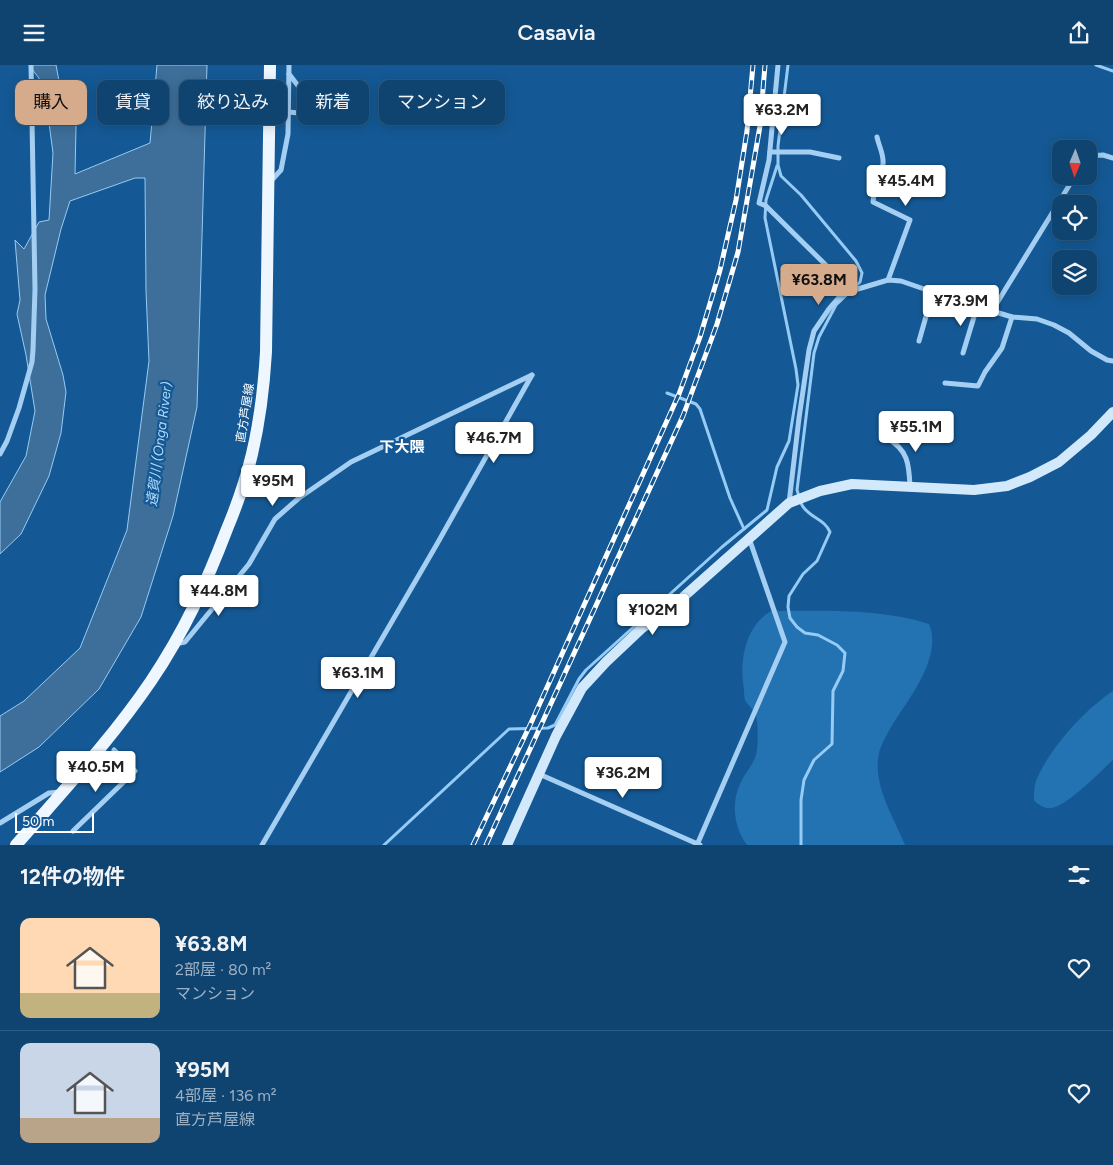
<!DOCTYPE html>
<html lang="ja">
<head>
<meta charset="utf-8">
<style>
	body { margin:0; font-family:Figtree,"Noto Sans JP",sans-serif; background:#184a75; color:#f1f3f6; height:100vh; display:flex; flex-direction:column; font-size:19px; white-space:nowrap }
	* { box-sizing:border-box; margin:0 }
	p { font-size:16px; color:#9bb0c3 }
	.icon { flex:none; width:28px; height:28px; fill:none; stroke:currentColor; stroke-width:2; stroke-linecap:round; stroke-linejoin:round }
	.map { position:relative; height:780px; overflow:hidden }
	.panel { display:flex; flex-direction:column; background:#0f4370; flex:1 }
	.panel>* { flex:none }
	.banner { position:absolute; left:15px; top:15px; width:500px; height:45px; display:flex; gap:10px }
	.needle { width:32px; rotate:182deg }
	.buttons { position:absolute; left:1052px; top:75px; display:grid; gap:10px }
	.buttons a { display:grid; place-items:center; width:45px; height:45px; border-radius:10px; background:#0f4370; box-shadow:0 2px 12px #0003,0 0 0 1px #2f5c83; font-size:25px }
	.scale { position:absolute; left:15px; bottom:12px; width:79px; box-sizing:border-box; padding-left:5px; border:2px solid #fff; border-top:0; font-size:14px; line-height:18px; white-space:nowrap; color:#fff; -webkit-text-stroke:4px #145995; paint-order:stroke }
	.price { position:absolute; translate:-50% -42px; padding:0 11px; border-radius:5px; background:#fff; color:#222; font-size:16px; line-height:32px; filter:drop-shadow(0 1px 2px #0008) }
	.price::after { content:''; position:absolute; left:50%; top:30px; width:15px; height:11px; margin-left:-8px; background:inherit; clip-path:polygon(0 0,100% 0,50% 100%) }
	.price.on { background:#d6ab8b; color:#111 }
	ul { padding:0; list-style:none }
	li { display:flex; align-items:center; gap:15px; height:125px; padding:0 20px }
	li+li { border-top:1px solid #2f5c83 }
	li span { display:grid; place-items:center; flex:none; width:140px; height:100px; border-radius:10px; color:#555 }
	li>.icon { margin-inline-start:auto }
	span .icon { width:60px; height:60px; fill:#fffc; stroke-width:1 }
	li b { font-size:21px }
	h2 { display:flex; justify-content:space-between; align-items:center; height:60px; padding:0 20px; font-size:21px }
	.pill { padding:0 18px; border-radius:10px; background:#0f4370; box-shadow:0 2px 12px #0003,0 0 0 1px #2f5c83; font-size:18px; line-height:45px }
	.pill.on { background:#d6ab8b; color:#111 }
	header { display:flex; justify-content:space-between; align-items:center; height:65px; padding:0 20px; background:#0f4370; font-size:22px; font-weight:600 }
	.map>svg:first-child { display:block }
	.green { fill:#2372b2 }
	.water { fill:#3d6f9a; stroke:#96cbf5 }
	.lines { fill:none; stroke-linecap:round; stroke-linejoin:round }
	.stream { stroke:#96cbf5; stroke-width:3 }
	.street { stroke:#a4cff2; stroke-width:5 }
	.secondary { stroke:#d2e9fc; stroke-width:10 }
	.primary { stroke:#eef7ff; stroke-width:12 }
	.rail-casing { stroke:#fff; stroke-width:5 }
	.rail { stroke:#145995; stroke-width:3; stroke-dasharray:9; stroke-linecap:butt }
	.labels { text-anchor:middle; stroke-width:4.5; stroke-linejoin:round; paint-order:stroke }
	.street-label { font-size:12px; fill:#fff; stroke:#145995 }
	.water-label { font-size:14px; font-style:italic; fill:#b0d8f9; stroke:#145995 }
	.quarter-label { font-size:15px; font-weight:bold; fill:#fff; stroke:#145995 }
</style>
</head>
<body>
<header><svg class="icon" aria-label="menu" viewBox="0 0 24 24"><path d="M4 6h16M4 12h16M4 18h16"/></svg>Casavia<svg class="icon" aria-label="share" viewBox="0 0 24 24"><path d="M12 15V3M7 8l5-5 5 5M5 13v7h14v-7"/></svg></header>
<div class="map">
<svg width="1113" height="780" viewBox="0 0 1113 780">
	<rect width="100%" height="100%" fill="#145995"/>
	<g class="green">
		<path d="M771,546c52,0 108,-3 158,13 14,33 -21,76 -38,103 -5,10 -12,20 -13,32 -3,30 16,59 27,86h-158c-13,-17 -16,-42 -7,-61 5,-12 15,-20 17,-34 1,-7 1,-28 -1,-34 -1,-6 -8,-10 -11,-16 -1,-3 -1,-8 -1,-11 -5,-27 1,-63 27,-78z"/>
		<path d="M1113,626v69c-12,11 -47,47 -62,48 -6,1 -13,-3 -17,-8 0,-6 0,-13 2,-19 13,-32 48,-71 77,-90z"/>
	</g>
	<polygon class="water" points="29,0 56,0 59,16 76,62 75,109 150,78 157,0 207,0 197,342 173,451 141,552 99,624 39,682 0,707 0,651 24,636 80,583 127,465 149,296 146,226 145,113 135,113 70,136 61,164 45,230 46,254 63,310 66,327 61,368 49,411 21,469 0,489 0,437 26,391 35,346 26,290 17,249 20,235 15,175 24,184 39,157 49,155 53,88 44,20"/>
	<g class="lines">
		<g class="stream">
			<path d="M788,0l-10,81v19l3,11 20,19 55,66 6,12 -2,9 -24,23 -17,32 -5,16 -17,137c2,5 3,14 7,18 9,11 20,11 26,24l-13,29 -14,13 -14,22 -1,11 2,11 7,9 8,6 13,2 19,10 8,8 -2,18 -10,20 -1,53 -18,16 -10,20 -3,20v45"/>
			<polyline points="1096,0 1113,6"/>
			<polyline points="667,328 696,339 700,344 730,433 744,464"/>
			<polyline points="384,780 509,664 548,663 555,660 579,614 586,605 722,482 767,445 777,402 789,376 798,320 796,304 765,153 766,135 777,101"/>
		</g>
		<g class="street">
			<polyline points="778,0 769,95 759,138 766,141 848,222"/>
			<polyline points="288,47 299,48 299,22 289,9"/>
			<path d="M877,72c2,10 7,17 6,27 -2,13 -9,22 -10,38l37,18 -22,60"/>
			<polyline points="770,87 810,87 839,93"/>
			<polyline points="1089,91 1103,90 1113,93"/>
			<polyline points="270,117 281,105 288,69 289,0"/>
			<polyline points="992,246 1075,111"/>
			<polyline points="919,276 933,227"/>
			<polyline points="963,288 977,242"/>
			<polyline points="945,318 978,321 985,307 1002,283 1012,252"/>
			<path d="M887,373c21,12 22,26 23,48"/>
			<polyline points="0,389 7,376 19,343 32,297 33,285 35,224 31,0"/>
			<polyline points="789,438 799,353 809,285 814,266 829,244 848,222 858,224 888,215 901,216 953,234 1012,252 1037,254 1054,260 1069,268 1091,286 1107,295 1113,296"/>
			<polyline points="175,579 185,577 249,499 275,454 299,433 351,397 532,310"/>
			<polyline points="539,709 700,780"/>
			<polyline points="0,758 49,728 60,727"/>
			<polyline points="73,766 135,706 114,685"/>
			<polyline points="262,780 437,479 532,310"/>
			<polyline points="697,780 785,577 749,473"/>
		</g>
		<polyline class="secondary" points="507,780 556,671 582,623 606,597 641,564 672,542 789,438 820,426 852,419 974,425 1007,421 1030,412 1059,397 1091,370 1113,347"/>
		<path class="primary" d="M16,780c46,-53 95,-105 135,-164 33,-49 55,-97 76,-152 10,-24 19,-50 25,-75 8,-34 12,-68 14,-102l4,-287"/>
		<defs>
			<g id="rail">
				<polyline points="473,780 531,658 679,329 700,272 720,205 736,135 747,66 753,0"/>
				<polyline points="486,780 683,351 717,259 738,187 760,61 765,0"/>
			</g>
		</defs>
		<use href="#rail" class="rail-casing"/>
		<use href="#rail" class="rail"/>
	</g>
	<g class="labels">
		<g class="street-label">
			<text transform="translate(245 348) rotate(-81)" y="4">直方芦屋線</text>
		</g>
		<g class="water-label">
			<text transform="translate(159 379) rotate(-83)" y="5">遠賀川 (Onga River)</text>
		</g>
		<g class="quarter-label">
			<text x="402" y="387">下大隈</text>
		</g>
	</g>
</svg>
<div class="buttons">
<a><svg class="needle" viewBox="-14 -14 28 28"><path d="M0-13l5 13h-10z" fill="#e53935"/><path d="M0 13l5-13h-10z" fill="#9bb0c3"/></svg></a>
<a><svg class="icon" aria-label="locate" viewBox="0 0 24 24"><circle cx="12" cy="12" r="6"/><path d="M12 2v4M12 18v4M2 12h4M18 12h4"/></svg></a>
<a><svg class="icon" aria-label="layers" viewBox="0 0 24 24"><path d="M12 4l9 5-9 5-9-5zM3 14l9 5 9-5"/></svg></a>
</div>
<div class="scale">50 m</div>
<b class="price" style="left:782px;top:71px">¥63.2M</b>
<b class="price" style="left:906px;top:142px">¥45.4M</b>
<b class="price on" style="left:819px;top:241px">¥63.8M</b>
<b class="price" style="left:961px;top:262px">¥73.9M</b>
<b class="price" style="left:916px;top:388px">¥55.1M</b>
<b class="price" style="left:494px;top:399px">¥46.7M</b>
<b class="price" style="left:273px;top:442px">¥95M</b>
<b class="price" style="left:219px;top:552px">¥44.8M</b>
<b class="price" style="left:653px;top:571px">¥102M</b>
<b class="price" style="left:358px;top:634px">¥63.1M</b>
<b class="price" style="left:96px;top:728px">¥40.5M</b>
<b class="price" style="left:623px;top:734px">¥36.2M</b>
<div class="banner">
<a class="pill on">購入</a>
<a class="pill">賃貸</a>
<a class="pill">絞り込み</a>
<a class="pill">新着</a>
<a class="pill">マンション</a>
</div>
</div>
<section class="panel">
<h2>12件の物件<svg class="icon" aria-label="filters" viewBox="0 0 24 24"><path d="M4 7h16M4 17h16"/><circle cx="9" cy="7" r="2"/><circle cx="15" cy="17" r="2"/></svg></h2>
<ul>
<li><span style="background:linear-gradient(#ffd9b3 75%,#c2b280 0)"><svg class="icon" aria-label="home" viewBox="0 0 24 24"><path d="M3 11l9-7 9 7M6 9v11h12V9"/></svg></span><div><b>¥63.8M</b><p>2部屋 · 80 m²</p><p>マンション</p></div><svg class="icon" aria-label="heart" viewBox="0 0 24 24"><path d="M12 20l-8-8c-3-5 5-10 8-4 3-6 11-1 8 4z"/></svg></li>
<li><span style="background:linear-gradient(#c9d6e8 75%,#b9a48a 0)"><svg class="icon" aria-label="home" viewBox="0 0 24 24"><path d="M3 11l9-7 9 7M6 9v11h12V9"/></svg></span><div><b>¥95M</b><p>4部屋 · 136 m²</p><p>直方芦屋線</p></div><svg class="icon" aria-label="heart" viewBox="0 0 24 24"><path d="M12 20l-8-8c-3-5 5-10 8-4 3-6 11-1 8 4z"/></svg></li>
</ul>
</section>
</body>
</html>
